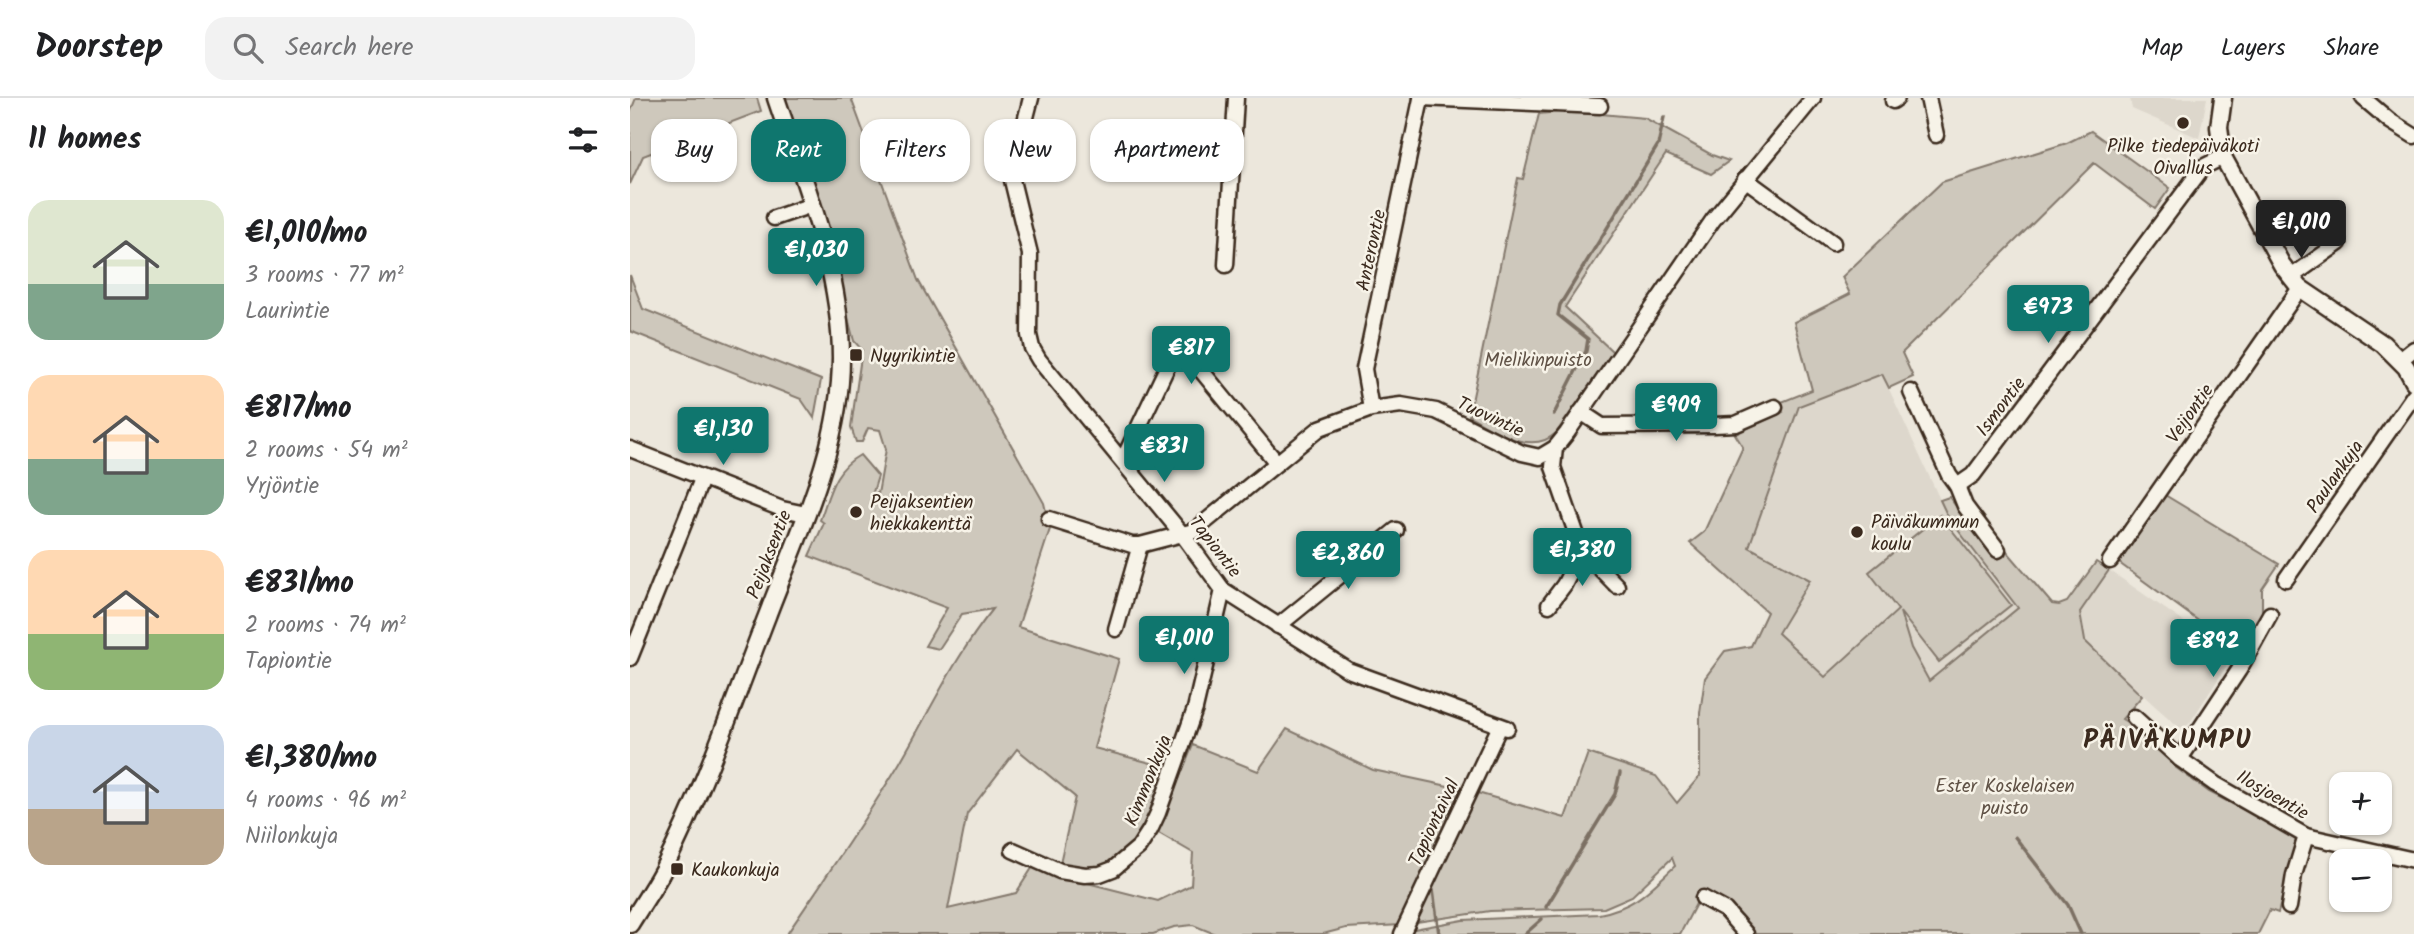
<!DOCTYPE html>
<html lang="en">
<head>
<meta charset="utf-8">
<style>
	body { margin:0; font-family:Kalam,sans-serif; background:#f2f2f2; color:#202124; height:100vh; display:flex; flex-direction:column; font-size:26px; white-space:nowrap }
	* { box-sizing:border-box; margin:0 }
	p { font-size:23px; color:#757577 }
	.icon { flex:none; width:38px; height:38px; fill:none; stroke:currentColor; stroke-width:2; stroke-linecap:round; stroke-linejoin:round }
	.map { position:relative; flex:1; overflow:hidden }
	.details { display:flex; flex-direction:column; background:#fff; width:630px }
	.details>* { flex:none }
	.hud { position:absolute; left:21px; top:21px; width:665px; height:63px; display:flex; gap:14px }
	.tools { position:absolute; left:1699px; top:674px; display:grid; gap:14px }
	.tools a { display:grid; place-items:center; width:63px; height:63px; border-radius:14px; background:#fff; box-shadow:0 2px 5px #0004; font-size:35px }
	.price { position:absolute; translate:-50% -60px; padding:0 16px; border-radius:7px; background:#0f766e; color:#fff; font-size:23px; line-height:46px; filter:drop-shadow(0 2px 4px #0008) }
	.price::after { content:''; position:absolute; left:50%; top:42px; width:21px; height:16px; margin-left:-10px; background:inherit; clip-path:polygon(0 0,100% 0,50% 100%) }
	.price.selected { background:#222; color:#fff }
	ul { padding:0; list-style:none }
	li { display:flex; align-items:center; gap:21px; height:175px; padding:0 28px }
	li span { display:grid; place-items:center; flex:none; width:196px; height:140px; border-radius:21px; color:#555 }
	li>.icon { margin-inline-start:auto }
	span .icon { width:84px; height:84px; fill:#fffc; stroke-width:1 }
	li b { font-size:30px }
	h2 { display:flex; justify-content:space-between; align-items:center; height:84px; padding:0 28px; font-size:30px }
	.pill { padding:0 24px; border-radius:21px; background:#fff; box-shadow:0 2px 5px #0004; font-size:24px; line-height:63px }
	.pill.selected { background:#0f766e; color:#fff }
	header { display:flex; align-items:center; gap:42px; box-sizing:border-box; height:98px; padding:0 35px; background:#fff; border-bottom:2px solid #e0e0e0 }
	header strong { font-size:33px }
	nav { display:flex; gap:38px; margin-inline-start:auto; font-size:24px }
	.search { width:490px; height:63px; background:#f2f2f2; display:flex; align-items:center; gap:18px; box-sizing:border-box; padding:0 24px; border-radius:21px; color:#757577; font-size:26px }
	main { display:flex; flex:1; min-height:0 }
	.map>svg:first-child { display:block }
	.built { fill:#ddd7cc }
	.green { fill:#cec8bc; stroke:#84796d; stroke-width:2 }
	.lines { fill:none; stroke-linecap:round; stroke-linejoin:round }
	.stream { stroke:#7c7064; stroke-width:3.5 }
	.minor-casing { stroke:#3b2a1e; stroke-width:19 }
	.tertiary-casing { stroke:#3b2a1e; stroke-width:21 }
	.minor { stroke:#f7f3e8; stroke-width:14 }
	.tertiary { stroke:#f7f3e8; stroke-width:16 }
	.poi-dot { fill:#3b2a1e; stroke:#f7f3e8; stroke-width:2.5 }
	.labels { text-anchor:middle; stroke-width:5; stroke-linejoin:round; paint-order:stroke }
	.poi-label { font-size:19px; fill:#3b2a1e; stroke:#f7f3e8; text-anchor:start }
	.street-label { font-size:19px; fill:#3b2a1e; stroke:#f7f3e8 }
	.park-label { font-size:19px; fill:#605246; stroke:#f7f3e8 }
	.district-label { font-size:26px; font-weight:bold; letter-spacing:2px; fill:#3b2a1e; stroke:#f7f3e8 }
</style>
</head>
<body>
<header>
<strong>Doorstep</strong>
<div class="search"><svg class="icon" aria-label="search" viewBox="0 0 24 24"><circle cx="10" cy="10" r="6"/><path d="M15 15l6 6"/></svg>Search here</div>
<nav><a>Map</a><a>Layers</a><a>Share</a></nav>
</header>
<main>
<section class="details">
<h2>11 homes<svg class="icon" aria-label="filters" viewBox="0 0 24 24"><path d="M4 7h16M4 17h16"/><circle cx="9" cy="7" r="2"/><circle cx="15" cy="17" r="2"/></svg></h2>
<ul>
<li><span style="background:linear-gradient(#dfe7d0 60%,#7fa58c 0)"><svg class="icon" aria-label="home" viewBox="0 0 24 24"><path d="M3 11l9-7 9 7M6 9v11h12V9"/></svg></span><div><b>€1,010/mo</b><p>3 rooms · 77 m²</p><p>Laurintie</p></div></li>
<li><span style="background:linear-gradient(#ffd9b3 60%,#7fa58c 0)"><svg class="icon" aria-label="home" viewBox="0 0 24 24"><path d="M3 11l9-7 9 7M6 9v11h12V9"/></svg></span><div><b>€817/mo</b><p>2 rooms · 54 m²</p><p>Yrjöntie</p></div></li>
<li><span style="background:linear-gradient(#ffd9b3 60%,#8fb573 0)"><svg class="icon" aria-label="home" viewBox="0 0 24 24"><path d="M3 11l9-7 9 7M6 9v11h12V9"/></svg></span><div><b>€831/mo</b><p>2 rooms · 74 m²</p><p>Tapiontie</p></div></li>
<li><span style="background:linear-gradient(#c9d6e8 60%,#b9a48a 0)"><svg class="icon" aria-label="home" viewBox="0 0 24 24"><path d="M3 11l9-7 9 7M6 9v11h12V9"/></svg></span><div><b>€1,380/mo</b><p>4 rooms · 96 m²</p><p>Niilonkuja</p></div></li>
</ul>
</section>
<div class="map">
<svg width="1784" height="836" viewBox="0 0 1784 836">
	<rect width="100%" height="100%" fill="#ece7dc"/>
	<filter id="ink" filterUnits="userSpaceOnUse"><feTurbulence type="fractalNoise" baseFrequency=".0143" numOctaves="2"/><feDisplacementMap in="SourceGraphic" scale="14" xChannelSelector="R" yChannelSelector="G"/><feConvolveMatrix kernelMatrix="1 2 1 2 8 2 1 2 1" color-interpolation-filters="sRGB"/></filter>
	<g filter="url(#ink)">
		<g class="built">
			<polygon points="1500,0 1577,0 1569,40 1502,11"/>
			<polygon points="1252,276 1318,419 1388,510 1299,583 1281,550 1268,512 1195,579 1148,535 1119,449 1169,308"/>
			<polygon points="1479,472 1603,558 1559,626 1554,629 1549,629 1526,609 1455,543 1450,514"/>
		</g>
		<g class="green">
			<polygon points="6,0 127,0 131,13 13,58 0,86 0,15"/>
			<path d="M154,0h67l67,182 126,223 6,26 -32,98 101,32 -25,89 76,20 -24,60 -19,26 -24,15 -44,-2 16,-70 -58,-48 -50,65 -19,95 68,-16 18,-28 22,10 102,26 33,-16 2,-32 -36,-21 36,-87 65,26 29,-42 86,41 89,19 -61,136 -55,3 -23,6h-108l-22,-9 -19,2 -21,7h-366c38,-56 77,-112 112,-170 30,-51 56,-108 94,-155l-31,5 -23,35 -14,-3 22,-38 -138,-52 15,-33 -4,-3c10,-27 13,-50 40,-65l18,21 -5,16 5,2 8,-45 -6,-19 -12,-2 -6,14h-6l-5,-15 11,-77 -8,-9 -36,-137z"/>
			<path d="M938,13l77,7 67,37 17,6 -18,13 -45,-20 -101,153 48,45 -57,81c-26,24 -62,-4 -87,-17l49,-238 5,1 16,-65z"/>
			<path d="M1461,33l79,57 -15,21 -61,-46 -192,190 11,24 -24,11 -7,-14 -83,32 -50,141 61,33 -32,53 47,44 73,-67 -29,-38 71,-57 71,90 -72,57 -39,-50 11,36 18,33 89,-73 -70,-91 -8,-17 9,-3 47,62 10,-9 46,54 7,1 8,-3 29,-40 13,8 -29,42 5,29 57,55 -20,23 38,23 18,19 -3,6 34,25 84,43 5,6 -20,72 -8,-3 -12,24h-506l-20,-28 -24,-11 -11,7 -17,32h-273l2,-4 54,-10 136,-6c37,-7 50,-24 76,-48l-3,-8 -40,38 -28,12 -114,3 -73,11 -2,-3 59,-127 91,26 23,-65 68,23 21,27 23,-27v-63l5,-35 20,-27 26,-5 16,-34 -77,-69 14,-11 39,-85 -8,-13 48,-22 -4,-9 33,-13 -18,-68 56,-28 -8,-17 100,-95 125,-39z"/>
			<polygon points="0,177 13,211 191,282 184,320 171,301 0,233"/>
			<polygon points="1530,394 1649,466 1632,491 1632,514 1607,551 1485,462"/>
		</g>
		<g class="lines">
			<g class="stream">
				<polyline points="924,316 956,253 958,241 928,217 930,207 1028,47 1034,19"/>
				<polyline points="1385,739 1438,807 1451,836"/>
				<polyline points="799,757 799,761"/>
				<polyline points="803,792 809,836"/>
				<polyline points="916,809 985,696 990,675"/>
				<polyline points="895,836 912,821"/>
			</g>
			<defs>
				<g id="minor">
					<polyline points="401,0 381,78 400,156 399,237 402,250 409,262 552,436 593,492 718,572 877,630"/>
					<polyline points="791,0 970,8"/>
					<polyline points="1298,0 1306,37"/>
					<polyline points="1733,0 1760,23 1784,38"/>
					<polyline points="1263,3 1267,0"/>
					<polyline points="1115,81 1203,145"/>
					<polyline points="144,120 182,107"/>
					<polyline points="596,167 606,0"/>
					<polyline points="1661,179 1709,145"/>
					<polyline points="1770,262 1784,251"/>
					<polyline points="1281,294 1319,377 1327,388"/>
					<polyline points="741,311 734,271 791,1"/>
					<polyline points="951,314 972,328 1084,327 1106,326 1145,309"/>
					<polyline points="925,350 923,369 952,452 987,488"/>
					<polyline points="0,351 152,411 176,416"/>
					<polyline points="493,362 540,263 550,256 561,260 647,365"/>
					<polyline points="419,421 502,447 510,447 564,433 690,330 741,311 771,307 806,313 892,355 910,359 925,350 937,335 1083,122 1183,0"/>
					<polyline points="1368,452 1335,408 1327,388 1343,377 1573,69 1593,59"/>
					<polyline points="1480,463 1670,190"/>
					<polyline points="1656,481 1784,297"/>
					<polyline points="919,507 934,487 952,452"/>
					<polyline points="648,528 766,432"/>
					<polyline points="486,531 510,447"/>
					<polyline points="0,560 72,381"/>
					<polyline points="1504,619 1550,661 1585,686 1676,738 1784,762"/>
					<polyline points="1550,661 1609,572 1640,516"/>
					<polyline points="383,752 430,773 455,777 470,776 483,771 509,749 520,732 528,715 565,611 593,492"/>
					<polyline points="1073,800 1095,812 1116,836"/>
					<polyline points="1659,809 1664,777 1676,738"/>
					<polyline points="772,836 870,628"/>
				</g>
				<g id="tertiary">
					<polyline points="1593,0 1589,29 1593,59 1652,167 1670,190 1753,246 1776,269 1784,284"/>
					<path d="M0,826c11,-18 23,-35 33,-54 41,-81 71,-169 104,-254 31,-82 74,-168 74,-258 0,-89 -37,-176 -65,-260"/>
				</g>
			</defs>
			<use href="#minor" class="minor-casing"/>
			<use href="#tertiary" class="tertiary-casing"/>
			<use href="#minor" class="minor"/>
			<use href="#tertiary" class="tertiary"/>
		</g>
	</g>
	<g class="poi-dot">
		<circle cx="1553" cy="25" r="7"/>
		<rect x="219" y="250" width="14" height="14" rx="3.5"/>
		<circle cx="226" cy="414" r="7"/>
		<circle cx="1227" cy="434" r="7"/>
		<rect x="40" y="764" width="14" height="14" rx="3.5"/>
	</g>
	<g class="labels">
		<g class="poi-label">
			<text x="1553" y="54" text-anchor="middle">Pilke tiedepäiväkoti<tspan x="1553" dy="22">Oivallus</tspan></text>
			<text x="240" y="264">Nyyrikintie</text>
			<text x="240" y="410">Peijaksentien<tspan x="240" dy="22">hiekkakenttä</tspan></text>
			<text x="1241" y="430">Päiväkummun<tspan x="1241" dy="22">koulu</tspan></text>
			<text x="61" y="778">Kaukonkuja</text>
		</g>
		<g class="street-label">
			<text transform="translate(740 152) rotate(-78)" y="7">Anterontie</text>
			<text transform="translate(1370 308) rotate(-53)" y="7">Ismontie</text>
			<text transform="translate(1559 315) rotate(-55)" y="7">Veijontie</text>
			<text transform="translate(861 318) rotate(25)" y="7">Tuovintie</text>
			<text transform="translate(1704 378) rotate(-55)" y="7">Paulankuja</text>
			<text transform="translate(586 448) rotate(52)" y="7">Tapiontie</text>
			<text transform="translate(138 456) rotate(-69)" y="7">Peijaksentie</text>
			<text transform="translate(517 682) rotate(-68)" y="7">Kimmonkuja</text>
			<text transform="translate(1643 696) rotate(30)" y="7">Ilosjoentie</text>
			<text transform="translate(803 724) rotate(-65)" y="7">Tapiontaival</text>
		</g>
		<g class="park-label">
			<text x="908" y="268">Mielikinpuisto</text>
			<text x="1375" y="694">Ester Koskelaisen<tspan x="1375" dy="22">puisto</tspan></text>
		</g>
		<g class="district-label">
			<text x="1538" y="650">PÄIVÄKUMPU</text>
		</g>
	</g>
</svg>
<div class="tools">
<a>+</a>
<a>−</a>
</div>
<b class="price selected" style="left:1671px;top:162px">€1,010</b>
<b class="price" style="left:186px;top:190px">€1,030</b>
<b class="price" style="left:1418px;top:247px">€973</b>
<b class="price" style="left:561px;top:288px">€817</b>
<b class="price" style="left:1046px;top:345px">€909</b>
<b class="price" style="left:93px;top:369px">€1,130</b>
<b class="price" style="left:534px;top:386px">€831</b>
<b class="price" style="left:952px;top:490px">€1,380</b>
<b class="price" style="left:718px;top:493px">€2,860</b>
<b class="price" style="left:554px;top:578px">€1,010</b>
<b class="price" style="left:1583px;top:581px">€892</b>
<div class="hud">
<a class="pill">Buy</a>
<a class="pill selected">Rent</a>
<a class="pill">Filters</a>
<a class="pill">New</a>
<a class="pill">Apartment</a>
</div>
</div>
</main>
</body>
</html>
